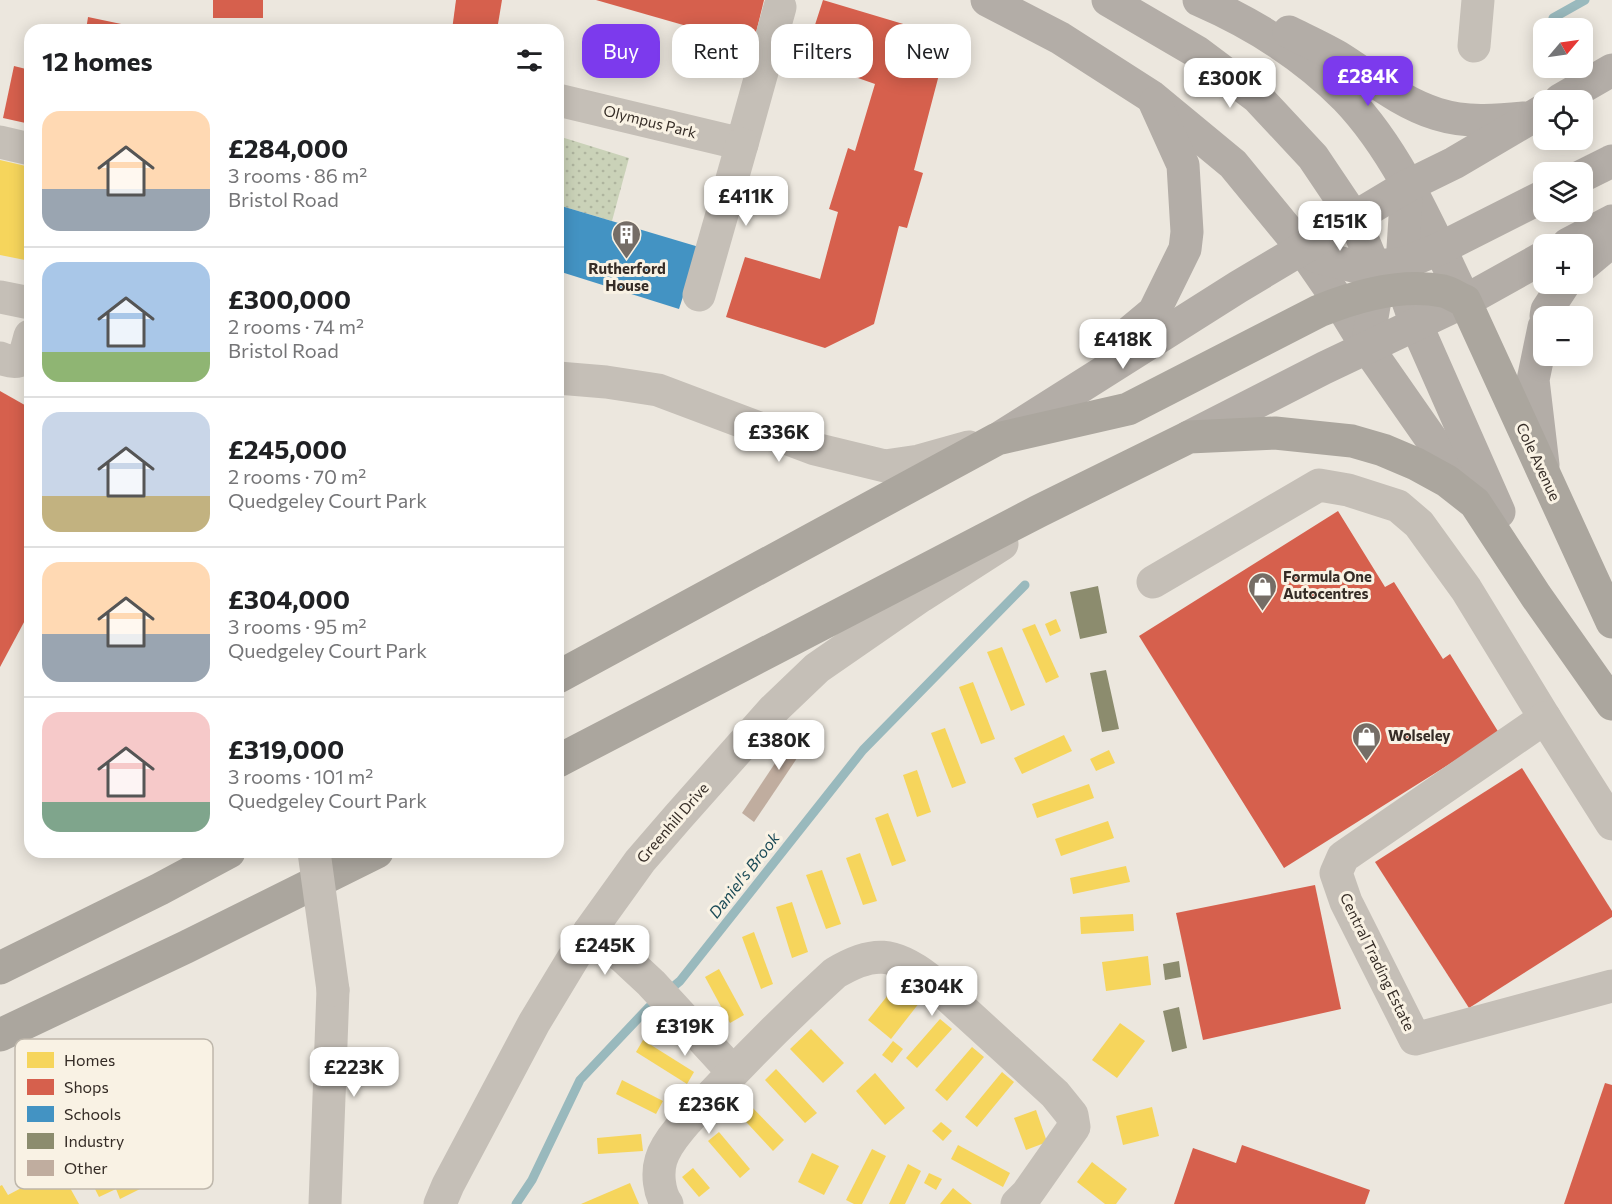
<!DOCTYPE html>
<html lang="en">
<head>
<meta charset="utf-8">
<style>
	body { margin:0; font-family:Commissioner,sans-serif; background:#f2f2f2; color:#202124; height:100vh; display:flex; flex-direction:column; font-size:22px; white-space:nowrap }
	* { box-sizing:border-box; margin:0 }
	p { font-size:20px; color:#757577 }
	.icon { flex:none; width:33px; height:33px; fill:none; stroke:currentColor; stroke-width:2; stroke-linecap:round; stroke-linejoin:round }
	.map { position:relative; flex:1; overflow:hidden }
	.panel { position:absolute; left:24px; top:24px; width:540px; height:834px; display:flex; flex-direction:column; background:#fff; border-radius:18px; box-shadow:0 3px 15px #0003 }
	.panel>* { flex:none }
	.guide { position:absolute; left:582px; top:24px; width:570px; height:54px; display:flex; gap:12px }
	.needle { width:39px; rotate:61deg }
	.controls { position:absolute; left:1533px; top:18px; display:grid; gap:12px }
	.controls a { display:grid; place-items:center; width:60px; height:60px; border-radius:12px; background:#fff; box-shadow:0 3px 15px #0003; font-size:30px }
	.price { position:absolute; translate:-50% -51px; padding:0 14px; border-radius:12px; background:#fff; color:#222; font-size:20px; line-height:39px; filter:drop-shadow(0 2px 3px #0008) }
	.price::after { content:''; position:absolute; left:50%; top:36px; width:18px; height:14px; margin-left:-9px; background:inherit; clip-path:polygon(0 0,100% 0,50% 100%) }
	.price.on { background:#7c3aed; color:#fff }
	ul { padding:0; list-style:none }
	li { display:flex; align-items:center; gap:18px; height:150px; padding:0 18px }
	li+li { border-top:2px solid #e0e0e0 }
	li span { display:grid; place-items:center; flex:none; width:168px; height:120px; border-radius:18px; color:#555 }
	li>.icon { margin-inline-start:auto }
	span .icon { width:72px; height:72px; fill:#fffc; stroke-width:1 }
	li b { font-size:26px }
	h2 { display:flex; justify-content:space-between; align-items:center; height:72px; padding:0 18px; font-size:26px }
	.tag { padding:0 21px; border-radius:18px; background:#fff; box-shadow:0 3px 15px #0003; font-size:21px; line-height:54px }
	.tag.on { background:#7c3aed; color:#fff }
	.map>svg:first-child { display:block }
	.grass { fill:url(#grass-dots) }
	.homes { fill:#f6d55c }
	.shops { fill:#d6604d }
	.schools { fill:#4393c3 }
	.industry { fill:#8c8c6e }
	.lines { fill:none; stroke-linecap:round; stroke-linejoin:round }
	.stream { stroke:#99b9bd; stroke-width:9 }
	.building { fill:#c0ad9f }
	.minor { stroke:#c5bfb7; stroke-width:33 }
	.major { stroke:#b3ada7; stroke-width:33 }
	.highway { stroke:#aba69e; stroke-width:33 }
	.minor-bridge { stroke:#c5bfb7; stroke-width:33 }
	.labels { text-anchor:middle; stroke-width:6; stroke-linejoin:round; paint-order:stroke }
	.street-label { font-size:15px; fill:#352c26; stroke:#f9f2e4 }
	.poi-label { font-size:15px; font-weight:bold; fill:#352c26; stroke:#f9f2e4; text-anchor:start }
	.water-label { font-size:16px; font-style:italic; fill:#1b4b57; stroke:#f9f2e4 }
	.key { fill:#f9f2e4; stroke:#beb7ab; stroke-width:1.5 }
	.key-label { font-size:16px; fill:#352c26 }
</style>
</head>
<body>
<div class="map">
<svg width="1612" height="1204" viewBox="0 0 1612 1204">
	<defs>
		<pattern id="grass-dots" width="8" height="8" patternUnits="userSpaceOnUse" patternTransform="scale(1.5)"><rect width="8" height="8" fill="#cad2b8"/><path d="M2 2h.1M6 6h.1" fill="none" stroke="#aeb49e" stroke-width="1.8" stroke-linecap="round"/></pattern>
	</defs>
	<rect width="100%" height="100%" fill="#ece7de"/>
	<polygon class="grass" points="558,136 629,158 612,221 558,205"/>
	<g class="homes">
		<polygon points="0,160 30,167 26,194 30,195 30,261 0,255"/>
		<polygon points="1056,619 1061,631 1050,636 1045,624"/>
		<polygon points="1035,624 1059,677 1046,683 1022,629"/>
		<polygon points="1002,647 1025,705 1011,711 987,652"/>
		<polygon points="973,682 995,739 981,744 959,687"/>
		<polygon points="945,728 966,783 952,788 931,733"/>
		<polygon points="1064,735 1072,751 1022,774 1014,758"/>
		<polygon points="1109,750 1115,763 1096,771 1090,759"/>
		<polygon points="917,770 931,812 917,817 903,775"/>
		<polygon points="1089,784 1094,798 1037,818 1032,804"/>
		<polygon points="888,813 906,861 892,866 875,818"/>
		<polygon points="1108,821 1114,838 1061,856 1055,839"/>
		<polygon points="860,853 877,901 863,905 846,858"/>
		<polygon points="1126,866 1130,882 1073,894 1070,878"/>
		<polygon points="822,870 841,924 826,929 806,875"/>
		<polygon points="792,902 808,952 792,958 776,907"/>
		<polygon points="1133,914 1134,931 1081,934 1080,917"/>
		<polygon points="754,932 773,984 761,989 742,937"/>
		<polygon points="1148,956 1151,985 1106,991 1102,962"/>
		<polygon points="719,969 744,1015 730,1023 705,977"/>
		<polygon points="900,980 923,998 891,1039 868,1020"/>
		<polygon points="940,1019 952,1029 917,1068 906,1058"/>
		<polygon points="1120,1023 1145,1041 1117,1078 1092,1060"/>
		<polygon points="811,1029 844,1063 823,1083 790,1049"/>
		<polygon points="643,1040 694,1072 687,1084 636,1052"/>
		<polygon points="893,1041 903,1049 892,1063 882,1055"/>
		<polygon points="972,1047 984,1057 947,1101 935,1090"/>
		<polygon points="776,1069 817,1113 805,1123 765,1080"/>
		<polygon points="1002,1072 1014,1082 977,1127 965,1117"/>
		<polygon points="875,1073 905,1108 885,1125 856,1091"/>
		<polygon points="622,1080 663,1101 656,1114 616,1094"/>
		<polygon points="747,1102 784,1140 773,1151 737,1112"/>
		<polygon points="1152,1107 1159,1136 1123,1145 1116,1116"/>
		<polygon points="1036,1110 1047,1142 1026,1150 1014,1118"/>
		<polygon points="941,1122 952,1131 943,1141 932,1131"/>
		<polygon points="719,1132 750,1169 740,1178 708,1141"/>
		<polygon points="641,1134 643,1151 598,1154 597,1138"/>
		<polygon points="139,1142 158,1180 120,1199 116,1189 99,1197 85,1169"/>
		<polygon points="958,1145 1010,1173 1003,1187 951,1159"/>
		<polygon points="872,1149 886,1156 862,1204 854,1204 846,1200"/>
		<polygon points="812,1153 839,1166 824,1195 798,1182"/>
		<polygon points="1092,1162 1127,1189 1116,1204 1105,1204 1077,1182"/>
		<polygon points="908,1164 921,1171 905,1204 889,1204"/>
		<polygon points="59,1168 79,1204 0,1204 0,1186 2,1185 8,1195"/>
		<polygon points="693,1168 710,1188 699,1197 682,1177"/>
		<polygon points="929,1173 942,1179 936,1190 924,1183"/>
		<polygon points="630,1183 639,1204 581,1204"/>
		<polygon points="953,1188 972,1204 940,1204"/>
	</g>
	<g class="shops">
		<rect x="213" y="0" width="50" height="18"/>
		<polygon points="456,0 502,0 497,30 452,30"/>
		<polygon points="596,0 764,0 753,45"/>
		<polygon points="823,0 920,29 941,67 914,170 923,173 907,228 899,226 874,324 825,348 726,317 745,257 820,279 838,212 829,209 848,148 855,151 875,84 804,59"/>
		<polygon points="88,17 145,29 145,30 86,30"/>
		<polygon points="14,66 30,70 30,124 3,118"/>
		<polygon points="0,391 30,408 30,611 0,667"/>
		<polygon points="1338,511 1385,587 1394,582 1443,659 1450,654 1499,733 1284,868 1139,636"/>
		<polygon points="1522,768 1612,911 1612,917 1469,1008 1375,862"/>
		<polygon points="1315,885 1341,1009 1203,1040 1176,913"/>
		<polygon points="1605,1083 1612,1085 1612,1204 1564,1204"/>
		<polygon points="1242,1145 1370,1190 1365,1204 1174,1204 1193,1148 1236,1163"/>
	</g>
	<polygon class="schools" points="558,205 699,247 679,309 558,271"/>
	<g class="industry">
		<polygon points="1098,586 1107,633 1080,639 1070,592"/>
		<polygon points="1106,670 1119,729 1102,732 1090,673"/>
		<polygon points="1179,961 1181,977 1165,980 1163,964"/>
		<polygon points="1179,1007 1187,1048 1172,1052 1163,1011"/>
	</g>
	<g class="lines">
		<g class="stream">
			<polyline points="1553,18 1585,0"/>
			<polyline points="516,1204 532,1180 580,1080 648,1008 680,981 863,750 1025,585"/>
		</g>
	</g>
	<polygon class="building" points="803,721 816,730 754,822 742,813"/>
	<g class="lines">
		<g class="minor">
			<polyline points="1474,46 1478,0"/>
			<polyline points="558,100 742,144 780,7"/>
			<polyline points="0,142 30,149"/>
			<polyline points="699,295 742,144"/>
			<polyline points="0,297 30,303"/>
			<path d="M0,358c24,10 24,-1 30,-22"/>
			<polyline points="558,378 606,382 658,390 815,449 885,466 919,461 969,447"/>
			<polyline points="1153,582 1319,485 1348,490 1398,506 1419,524 1466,589 1545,718"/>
			<polyline points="1612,824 1545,718 1343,857 1336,873 1346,902 1415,1039 1612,986"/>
			<polyline points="589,932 623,957 651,983 733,1072"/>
			<polyline points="325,1204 333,990"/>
			<polyline points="440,1204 448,1185 534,1023 589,932 640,861 678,817 773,710 817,668 921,596 1002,544"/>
			<path d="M667,1204c-8,-11 -10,-31 -6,-44 6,-21 32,-46 47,-61 41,-44 83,-86 127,-126 38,-23 59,-21 94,6l126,115 17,21 2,12 -47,67 -10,10"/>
		</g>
		<g class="major">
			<polyline points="987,0 1060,38 1152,97 1233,164 1302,248 1340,303 1367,347 1473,499"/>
			<polyline points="1108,0 1197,52 1257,97 1313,157 1354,218 1374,267 1376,294 1367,347"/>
			<path d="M1199,0c55,24 105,55 147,98 53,55 86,135 119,203"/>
			<path d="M1289,32c16,8 34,16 49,25 32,20 63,46 99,57 29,9 58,7 87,4"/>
			<polyline points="1560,100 1612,70"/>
			<polyline points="1582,176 1612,161"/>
			<polyline points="1407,186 1402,264 1404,290 1416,324 1499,512"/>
			<polyline points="1568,244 1612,221"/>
			<polyline points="1302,248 1318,257 1357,267 1402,264 1439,249 1544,196"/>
			<polyline points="1582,266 1612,241"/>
			<polyline points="1546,316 1547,310 1564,284"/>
			<polyline points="1118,342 1154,312 1185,249 1187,232 1183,165 1155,103"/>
			<polyline points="1001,437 1238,287 1407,186 1454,163 1544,110"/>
			<polyline points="1189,437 1324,368 1465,301 1544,257"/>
			<polyline points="1543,465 1533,380 1544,327"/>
		</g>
		<g class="highway">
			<path d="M558,677l439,-238 131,-30 191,-98c37,-15 84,-28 124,-20 8,2 15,7 22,10l147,321"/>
			<polyline points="558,761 1039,511 1189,437 1275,433 1352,441 1383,450 1416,464 1447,481 1475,503 1536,596 1612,704"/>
			<polyline points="0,968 160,889 229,852"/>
			<polyline points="0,1035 186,947 377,852"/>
		</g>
		<polyline class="minor-bridge" points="314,852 333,990"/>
	</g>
	<defs>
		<symbol id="building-pin" viewBox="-11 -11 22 30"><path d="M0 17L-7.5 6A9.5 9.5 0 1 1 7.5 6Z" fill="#756d66" stroke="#f9f2e4"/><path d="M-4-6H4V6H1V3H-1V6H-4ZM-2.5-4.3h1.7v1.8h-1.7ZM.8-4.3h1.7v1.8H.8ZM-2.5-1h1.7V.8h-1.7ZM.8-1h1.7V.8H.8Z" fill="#fff"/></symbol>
		<symbol id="shop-pin" viewBox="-11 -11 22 30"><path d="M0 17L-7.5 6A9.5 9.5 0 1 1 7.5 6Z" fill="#756d66" stroke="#f9f2e4"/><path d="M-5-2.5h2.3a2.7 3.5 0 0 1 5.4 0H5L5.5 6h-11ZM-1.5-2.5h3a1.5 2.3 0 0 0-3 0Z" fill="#fff"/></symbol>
	</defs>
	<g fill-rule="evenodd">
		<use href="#building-pin" x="610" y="218" width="33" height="45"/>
		<use href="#shop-pin" x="1246" y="570" width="33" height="45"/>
		<use href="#shop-pin" x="1350" y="720" width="33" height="45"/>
	</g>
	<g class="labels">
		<g class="street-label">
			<text transform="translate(650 122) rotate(14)" y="5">Olympus Park</text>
			<text transform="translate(1538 462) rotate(65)" y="5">Cole Avenue</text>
			<text transform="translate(673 823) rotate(-49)" y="5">Greenhill Drive</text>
			<text transform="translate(1377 962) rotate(64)" y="5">Central Trading Estate</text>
		</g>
		<g class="poi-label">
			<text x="627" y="274" text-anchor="middle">Rutherford<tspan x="627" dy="17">House</tspan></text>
			<text x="1283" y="582">Formula One<tspan x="1283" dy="17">Autocentres</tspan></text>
			<text x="1388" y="741">Wolseley</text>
		</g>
		<g class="water-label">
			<text transform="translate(744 875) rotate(-52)" y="6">Daniel's Brook</text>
		</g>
	</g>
	<rect x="15" y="1039" width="198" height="150" rx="9" class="key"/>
	<rect x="27" y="1052" width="27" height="16" fill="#f6d55c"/>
	<rect x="27" y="1079" width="27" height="16" fill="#d6604d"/>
	<rect x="27" y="1106" width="27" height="16" fill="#4393c3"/>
	<rect x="27" y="1133" width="27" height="16" fill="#8c8c6e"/>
	<rect x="27" y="1160" width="27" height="16" fill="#c0ad9f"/>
	<g class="key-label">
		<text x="64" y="1066">Homes</text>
		<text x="64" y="1093">Shops</text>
		<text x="64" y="1120">Schools</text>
		<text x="64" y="1147">Industry</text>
		<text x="64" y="1174">Other</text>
	</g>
</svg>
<div class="controls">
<a><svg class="needle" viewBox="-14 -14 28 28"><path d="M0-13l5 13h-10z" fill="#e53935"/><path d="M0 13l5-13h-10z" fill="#757577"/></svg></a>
<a><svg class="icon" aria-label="locate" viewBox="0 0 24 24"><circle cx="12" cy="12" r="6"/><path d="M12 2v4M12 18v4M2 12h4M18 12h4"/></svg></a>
<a><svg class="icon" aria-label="layers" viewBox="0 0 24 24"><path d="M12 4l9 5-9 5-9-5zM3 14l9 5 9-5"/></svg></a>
<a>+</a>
<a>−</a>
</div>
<b class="price on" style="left:1368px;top:107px">£284K</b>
<b class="price" style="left:1230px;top:109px">£300K</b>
<b class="price" style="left:746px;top:227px">£411K</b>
<b class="price" style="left:1340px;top:252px">£151K</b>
<b class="price" style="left:1123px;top:370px">£418K</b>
<b class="price" style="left:779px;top:463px">£336K</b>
<b class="price" style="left:779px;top:771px">£380K</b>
<b class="price" style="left:605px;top:976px">£245K</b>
<b class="price" style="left:932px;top:1017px">£304K</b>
<b class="price" style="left:685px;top:1057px">£319K</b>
<b class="price" style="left:354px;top:1098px">£223K</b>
<b class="price" style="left:709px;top:1135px">£236K</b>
<div class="guide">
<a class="tag on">Buy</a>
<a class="tag">Rent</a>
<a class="tag">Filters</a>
<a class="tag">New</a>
</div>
<section class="panel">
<h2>12 homes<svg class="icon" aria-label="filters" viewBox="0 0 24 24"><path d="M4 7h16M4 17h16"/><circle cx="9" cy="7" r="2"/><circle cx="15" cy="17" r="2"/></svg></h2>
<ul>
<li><span style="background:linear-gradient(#ffd9b3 65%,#9aa5b1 0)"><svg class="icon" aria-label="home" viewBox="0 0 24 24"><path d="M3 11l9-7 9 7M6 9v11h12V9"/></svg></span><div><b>£284,000</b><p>3 rooms · 86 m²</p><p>Bristol Road</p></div></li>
<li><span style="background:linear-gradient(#a9c7e8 75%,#8fb573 0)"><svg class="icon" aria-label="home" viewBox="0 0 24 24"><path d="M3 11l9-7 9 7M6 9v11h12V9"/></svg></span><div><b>£300,000</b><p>2 rooms · 74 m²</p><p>Bristol Road</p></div></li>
<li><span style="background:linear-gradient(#c9d6e8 70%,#c2b280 0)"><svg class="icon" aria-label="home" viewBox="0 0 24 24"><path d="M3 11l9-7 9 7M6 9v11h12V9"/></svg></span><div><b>£245,000</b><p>2 rooms · 70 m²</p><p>Quedgeley Court Park</p></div></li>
<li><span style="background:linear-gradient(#ffd9b3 60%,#9aa5b1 0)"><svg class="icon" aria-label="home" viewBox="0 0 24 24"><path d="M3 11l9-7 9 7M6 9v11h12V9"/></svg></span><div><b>£304,000</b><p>3 rooms · 95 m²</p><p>Quedgeley Court Park</p></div></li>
<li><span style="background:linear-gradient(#f6c9c9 75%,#7fa58c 0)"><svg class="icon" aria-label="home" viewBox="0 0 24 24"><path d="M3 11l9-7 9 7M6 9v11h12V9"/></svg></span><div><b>£319,000</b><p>3 rooms · 101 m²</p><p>Quedgeley Court Park</p></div></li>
</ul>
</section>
</div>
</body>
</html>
